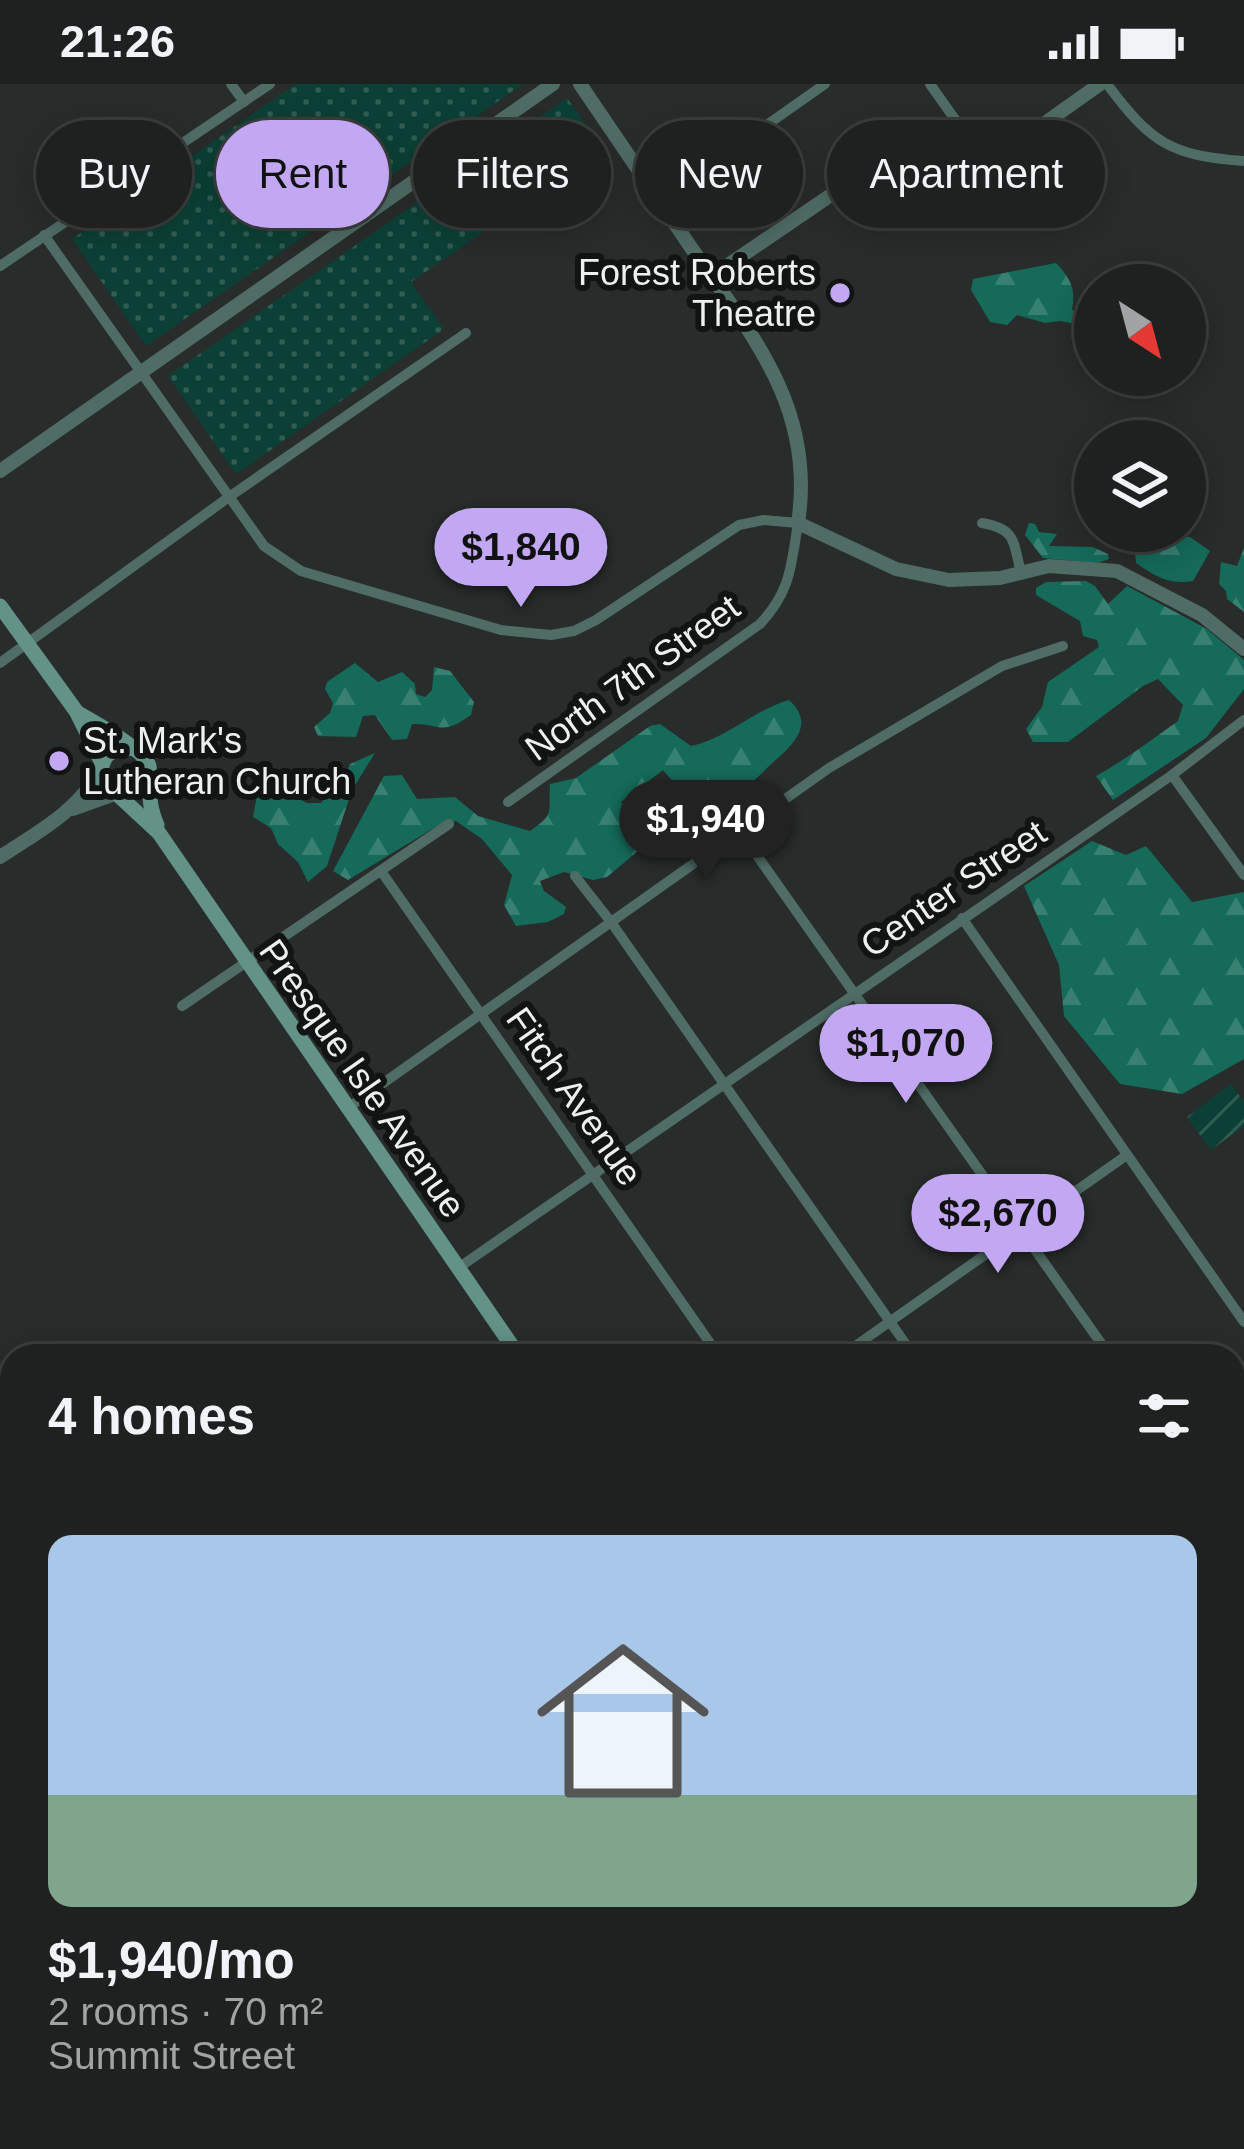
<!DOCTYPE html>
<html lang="en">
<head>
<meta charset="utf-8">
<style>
	body { margin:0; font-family:Arial,sans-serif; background:#2b2e2d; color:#f1f3f6; height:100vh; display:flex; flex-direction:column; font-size:45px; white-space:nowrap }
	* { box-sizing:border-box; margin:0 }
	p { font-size:39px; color:#a1a3a5 }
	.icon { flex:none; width:66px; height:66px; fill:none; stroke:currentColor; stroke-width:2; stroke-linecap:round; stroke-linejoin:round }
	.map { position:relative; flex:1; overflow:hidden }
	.sheet { position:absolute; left:0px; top:1260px; width:1245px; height:807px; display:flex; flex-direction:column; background:#1e2120; border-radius:36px 36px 0 0; box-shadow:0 6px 30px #0003,0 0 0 3px #3c3e3e }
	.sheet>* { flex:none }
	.guide { position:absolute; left:36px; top:36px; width:1173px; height:108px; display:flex; gap:24px }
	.needle { width:78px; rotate:144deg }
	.buttons { position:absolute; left:1074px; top:180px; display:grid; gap:24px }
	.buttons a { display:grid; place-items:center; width:132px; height:132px; border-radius:50%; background:#1e2120; box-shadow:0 6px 30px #0003,0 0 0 3px #3c3e3e; font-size:60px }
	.price { position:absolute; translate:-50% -102px; padding:0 27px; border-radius:42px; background:#c2a8f2; color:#111; font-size:39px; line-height:78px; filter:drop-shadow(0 3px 6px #0008) }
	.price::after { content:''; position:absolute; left:50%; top:72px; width:36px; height:27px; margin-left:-18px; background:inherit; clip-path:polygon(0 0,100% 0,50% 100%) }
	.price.selected { background:#222; color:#fff }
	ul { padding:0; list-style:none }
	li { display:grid; align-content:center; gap:24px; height:636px; padding:0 48px }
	li span { display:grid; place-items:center; height:372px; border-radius:24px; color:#555 }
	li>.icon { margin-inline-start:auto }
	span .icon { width:216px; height:216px; fill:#fffc; stroke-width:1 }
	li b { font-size:51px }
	h2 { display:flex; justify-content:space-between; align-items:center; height:144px; padding:0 48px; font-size:51px }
	.chip { padding:0 42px; border-radius:54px; background:#1e2120; box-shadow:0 6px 30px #0003,0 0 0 3px #3c3e3e; font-size:42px; line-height:108px }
	.chip.selected { background:#c2a8f2; color:#111 }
	.status { display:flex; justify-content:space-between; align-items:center; height:84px; padding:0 60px; background:#1e2120; direction:ltr }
	.status svg { height:33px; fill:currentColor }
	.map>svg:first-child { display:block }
	.grass { fill:url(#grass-dots) }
	.forest { fill:url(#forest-firs) }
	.park { fill:#0c4036 }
	.garden { fill:url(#garden-furrows) }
	.water { fill:url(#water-rules) }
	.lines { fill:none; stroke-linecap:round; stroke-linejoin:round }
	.minor { stroke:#506d65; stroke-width:10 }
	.tertiary { stroke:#506d65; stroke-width:14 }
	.secondary { stroke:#639286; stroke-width:15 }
	.poi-dot { fill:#c2a8f2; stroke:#121413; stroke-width:4.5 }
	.labels { text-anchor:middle; stroke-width:12; stroke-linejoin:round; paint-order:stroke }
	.poi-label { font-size:36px; fill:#edf0ef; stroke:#121413; text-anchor:end }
	.street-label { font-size:36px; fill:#edf0ef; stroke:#121413 }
</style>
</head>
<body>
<div class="status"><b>21:26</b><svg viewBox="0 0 49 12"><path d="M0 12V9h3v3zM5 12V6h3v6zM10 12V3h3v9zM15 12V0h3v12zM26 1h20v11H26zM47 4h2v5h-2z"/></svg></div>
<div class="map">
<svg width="1244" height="2065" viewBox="0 0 1244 2065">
	<defs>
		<pattern id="grass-dots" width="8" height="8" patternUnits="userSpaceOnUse" patternTransform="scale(3)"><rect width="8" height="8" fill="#0c4036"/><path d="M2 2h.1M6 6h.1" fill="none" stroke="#305c53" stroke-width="1.8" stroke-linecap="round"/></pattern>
		<pattern id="forest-firs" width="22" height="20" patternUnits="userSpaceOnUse" patternTransform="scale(3)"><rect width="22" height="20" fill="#156a5a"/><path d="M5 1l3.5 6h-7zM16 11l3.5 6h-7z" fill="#378072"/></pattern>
		<pattern id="garden-furrows" width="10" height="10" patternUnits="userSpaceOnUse" patternTransform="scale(3)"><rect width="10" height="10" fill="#0c4036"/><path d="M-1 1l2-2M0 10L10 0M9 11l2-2" fill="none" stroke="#305c53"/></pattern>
		<pattern id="water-rules" width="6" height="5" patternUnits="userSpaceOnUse" patternTransform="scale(3)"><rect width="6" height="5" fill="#328070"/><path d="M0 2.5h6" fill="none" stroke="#3b675e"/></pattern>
	</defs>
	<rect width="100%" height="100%" fill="#282c2b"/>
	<g class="grass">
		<polygon points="296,0 523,0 146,262 72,155"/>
		<polygon points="567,14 603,65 411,198 444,245 236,390 168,292"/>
	</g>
	<g class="forest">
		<path d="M1056,179c15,16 20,26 16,47l8,2 15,-10v26l-35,-7 -15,2 -28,-8 -10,10 -17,-3 -19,-32 2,-11z"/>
		<polygon points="1029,439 1035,440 1039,448 1057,450 1049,462 1093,463 1108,470 1109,475 1098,479 1043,474 1025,451"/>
		<path d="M1139,449l51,4 20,14 -17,30c-25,4 -38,-5 -57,-18l-2,-25z"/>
		<polygon points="1244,464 1244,528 1227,515 1226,507 1219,500 1221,478 1237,482"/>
		<path d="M1086,497l9,5 13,18 19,-18 80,43 37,31v29l-38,49 -93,62 -17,-24c29,-16 55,-36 82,-55l5,-16 -25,-26 -15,7 -75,56h-35l-7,-13 16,-22 6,-25 51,-35 -2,-7 -14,-4 -3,-15 -44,-26v-7l10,-6z"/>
		<path d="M355,579l23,19 24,-10 13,12 1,10 9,3 7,-7 2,-23 16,4 24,31 -3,13c-31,22 -30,8 -59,9l-5,15 -15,1 -17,-25 -12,1 -7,21 -38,-1 -4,-9 16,-14 3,-10 -8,-14 2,-7z"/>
		<path d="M789,616c29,26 0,48 -21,67 -9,9 -18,19 -30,23 -20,5 -37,3 -57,1l-18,-21 -42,32 10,16 12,-1 26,-16 23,9 -5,21 -17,19 -9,-6 -17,2 -37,31 -14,3 -29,-8 -24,9 4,10 22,16 -2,7 -16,8 -32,4 -12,-21 8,-30 -30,-36 -26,-18 -19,5 -89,54 -15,-9 51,-95 18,-1 15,24 38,-2 23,19 52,15c26,-18 18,-19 20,-47l26,-6 74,-52 10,-2 31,22c35,-7 63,-36 98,-46z"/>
		<polygon points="375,669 352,706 327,782 308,798 298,778 278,760 271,744 253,733 257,711 270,701 307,719 321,719 331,707 313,711 301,702 329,688 335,693 345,691 350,680"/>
		<polygon points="1092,757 1126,771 1146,762 1192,818 1244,808 1244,975 1182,1010 1120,1000 1064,932 1059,881 1024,802"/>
		<polygon points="0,1280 12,1289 12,1431 0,1437"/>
	</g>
	<g class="park">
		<polygon points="0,1560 12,1576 12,1719 1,1727"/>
		<polygon points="1233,1862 1244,1877 1244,2047 1220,2065 1113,2065 1105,2055 1233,2055"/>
	</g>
	<polygon class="garden" points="1231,1000 1244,1018 1244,1042 1211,1066 1187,1033"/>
	<polygon class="water" points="0,1913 12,1921 12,2055 143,2055 154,2065 0,2065"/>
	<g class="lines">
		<g class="minor">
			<polyline points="231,0 244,18"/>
			<polyline points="930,0 971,58 975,78"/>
			<path d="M1107,0c44,59 64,72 137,77"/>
			<polyline points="659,117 825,0"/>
			<path d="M44,151l220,311 37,25 200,59 50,5 23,-4 22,-11 143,-95 25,-5 34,3c-7,43 -7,68 -38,101l-252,178"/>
			<polyline points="0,182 270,0"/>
			<path d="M982,439c35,6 31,19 39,50"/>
			<polyline points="0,579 229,413 466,249"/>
			<polyline points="1172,691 1244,791"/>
			<polyline points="739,746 1110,1272"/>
			<polyline points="381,787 719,1272"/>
			<polyline points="575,792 611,838 914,1272"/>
			<polyline points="962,834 1244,1238"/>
			<polyline points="182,922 449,740"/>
			<polyline points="348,1024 829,684 1002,582 1063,562"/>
			<polyline points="458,1184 1172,691 1244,636"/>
			<polyline points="841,1272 1127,1071"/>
			<polyline points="1233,1445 1244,1460"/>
			<polyline points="1233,1599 1244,1600"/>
			<polyline points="1233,1715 1244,1729"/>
			<polyline points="1234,2065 1244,2057"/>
		</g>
		<g class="tertiary">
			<path d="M580,0c37,54 73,108 110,162 61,88 126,162 108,277l98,46 53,11 51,-2 49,-12 68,5 85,44 42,34"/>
			<polyline points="712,192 850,98 896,85 993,76 1100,0"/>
			<polyline points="0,387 553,0"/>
			<polyline points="73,725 115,710"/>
			<path d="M0,773c36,-24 80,-47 100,-87"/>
			<polyline points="0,1796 12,1805"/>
			<polyline points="454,2055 474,2065"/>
			<polyline points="1081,2055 1088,2065"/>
		</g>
		<g class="secondary">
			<polyline points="0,522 76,627 102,679"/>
			<path d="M78,629c16,9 67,37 71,53 4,23 -4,31 8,59"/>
			<polyline points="135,665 119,663 106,672 100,686 102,696 159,749 519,1272"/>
			<polyline points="1233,1341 1244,1333"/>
		</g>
	</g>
	<g class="poi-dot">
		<circle cx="840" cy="209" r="12"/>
		<circle cx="59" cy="677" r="12"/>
	</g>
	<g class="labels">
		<g class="poi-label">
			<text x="816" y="201">Forest Roberts<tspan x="816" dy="41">Theatre</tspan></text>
			<text x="83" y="669" text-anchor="start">St. Mark's<tspan x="83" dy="41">Lutheran Church</tspan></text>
		</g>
		<g class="street-label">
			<text transform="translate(632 593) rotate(-36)" y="13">North 7th Street</text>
			<text transform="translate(953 804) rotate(-34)" y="13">Center Street</text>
			<text transform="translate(363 994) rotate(55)" y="13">Presque Isle Avenue</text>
			<text transform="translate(575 1012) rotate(55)" y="13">Fitch Avenue</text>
		</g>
	</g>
</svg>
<div class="buttons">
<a><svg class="needle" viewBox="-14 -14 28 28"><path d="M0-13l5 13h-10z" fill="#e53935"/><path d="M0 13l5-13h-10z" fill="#a1a3a5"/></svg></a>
<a><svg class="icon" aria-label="layers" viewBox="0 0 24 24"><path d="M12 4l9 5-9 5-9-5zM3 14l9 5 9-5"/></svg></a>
</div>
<b class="price" style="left:521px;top:526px">$1,840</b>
<b class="price selected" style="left:706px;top:798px">$1,940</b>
<b class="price" style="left:906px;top:1022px">$1,070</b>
<b class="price" style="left:998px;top:1192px">$2,670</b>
<div class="guide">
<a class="chip">Buy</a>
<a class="chip selected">Rent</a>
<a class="chip">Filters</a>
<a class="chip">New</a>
<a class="chip">Apartment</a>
</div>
<section class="sheet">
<h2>4 homes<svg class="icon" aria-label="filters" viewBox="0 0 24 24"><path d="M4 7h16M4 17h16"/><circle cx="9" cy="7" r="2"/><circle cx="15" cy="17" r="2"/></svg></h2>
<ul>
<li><span style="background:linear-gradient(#a9c7e8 70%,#7fa58c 0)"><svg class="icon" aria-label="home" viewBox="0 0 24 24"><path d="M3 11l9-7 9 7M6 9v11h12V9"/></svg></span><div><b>$1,940/mo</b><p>2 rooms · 70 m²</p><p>Summit Street</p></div></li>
</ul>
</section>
</div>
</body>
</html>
